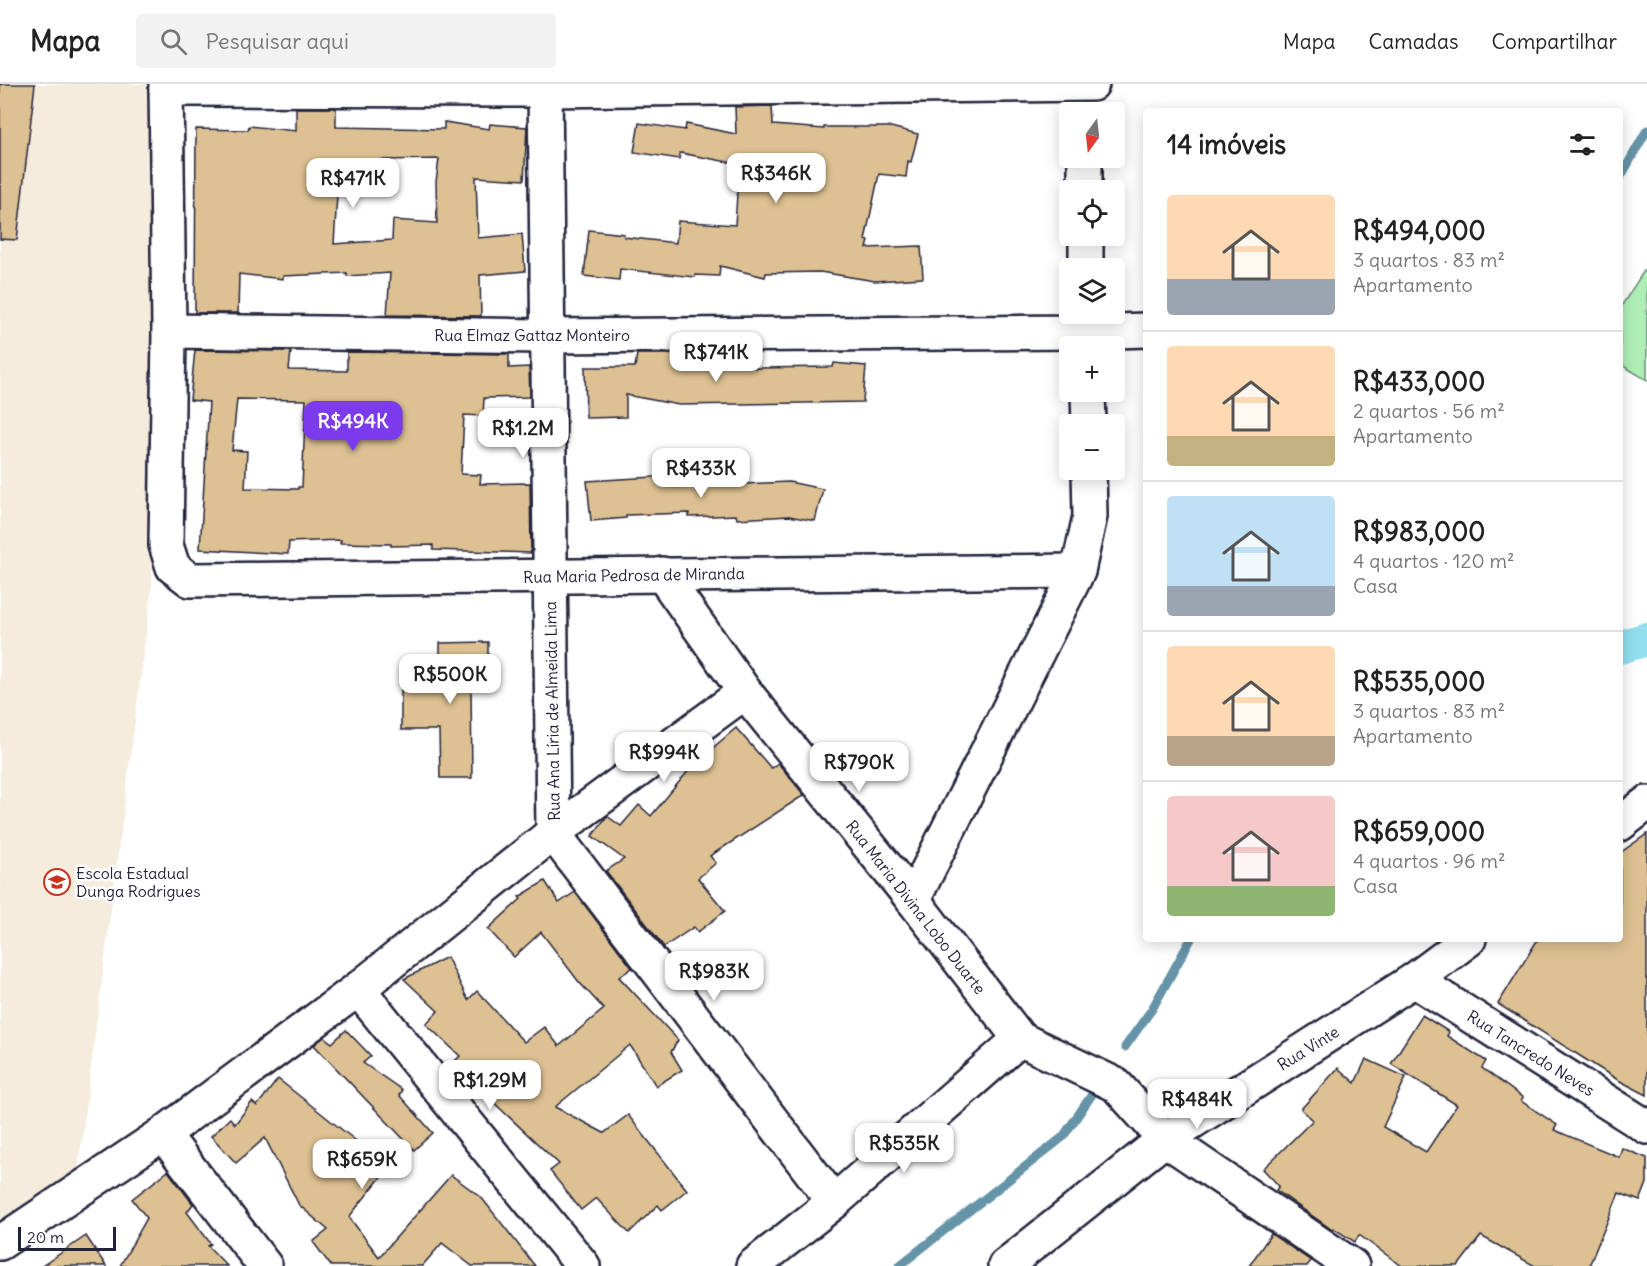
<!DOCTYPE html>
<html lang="pt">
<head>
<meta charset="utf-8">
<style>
	body { margin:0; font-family:Delius,sans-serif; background:#f2f2f2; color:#222; height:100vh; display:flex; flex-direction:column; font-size:22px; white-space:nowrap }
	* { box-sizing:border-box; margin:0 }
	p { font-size:20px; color:#767676 }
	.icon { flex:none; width:33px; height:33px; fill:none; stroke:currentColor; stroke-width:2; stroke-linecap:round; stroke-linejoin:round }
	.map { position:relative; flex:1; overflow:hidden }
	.side { position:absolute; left:1143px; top:24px; width:480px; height:834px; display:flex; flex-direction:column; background:#fff; border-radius:6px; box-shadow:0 3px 15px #0003 }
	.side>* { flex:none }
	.needle { width:39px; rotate:195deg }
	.buttons { position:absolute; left:1059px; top:18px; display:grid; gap:12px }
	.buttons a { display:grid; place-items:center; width:66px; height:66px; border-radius:6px; background:#fff; box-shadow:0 3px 15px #0003; font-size:30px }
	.scale { position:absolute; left:18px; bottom:15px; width:98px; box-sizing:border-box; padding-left:6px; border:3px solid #22223b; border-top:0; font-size:16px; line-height:21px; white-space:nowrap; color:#22223b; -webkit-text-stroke:4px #fff; paint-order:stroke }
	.price { position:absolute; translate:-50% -51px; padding:0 14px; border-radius:12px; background:#fff; color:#222; font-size:20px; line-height:39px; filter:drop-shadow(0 2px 3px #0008) }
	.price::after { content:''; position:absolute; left:50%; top:36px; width:18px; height:14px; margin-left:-9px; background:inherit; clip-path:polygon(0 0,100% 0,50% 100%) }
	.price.selected { background:#7c3aed; color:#fff }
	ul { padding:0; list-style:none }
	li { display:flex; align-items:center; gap:18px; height:150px; padding:0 24px }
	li+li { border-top:2px solid #e0e0e0 }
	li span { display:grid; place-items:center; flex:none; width:168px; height:120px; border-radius:6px; color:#555 }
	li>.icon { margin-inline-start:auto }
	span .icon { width:72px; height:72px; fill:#fffc; stroke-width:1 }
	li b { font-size:26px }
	h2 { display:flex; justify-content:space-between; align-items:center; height:72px; padding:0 24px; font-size:26px }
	header { display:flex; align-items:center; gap:36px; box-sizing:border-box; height:84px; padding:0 30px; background:#fff; border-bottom:2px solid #e0e0e0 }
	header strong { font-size:28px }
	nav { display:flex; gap:33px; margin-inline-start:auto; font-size:21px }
	.search { width:420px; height:54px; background:#f2f2f2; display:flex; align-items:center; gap:15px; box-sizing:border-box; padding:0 21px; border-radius:6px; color:#767676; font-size:22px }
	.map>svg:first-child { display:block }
	.built { fill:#f5ecde }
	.pitch { fill:#afefb6; stroke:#688878; stroke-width:1.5 }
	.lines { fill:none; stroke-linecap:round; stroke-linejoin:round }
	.stream { stroke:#6593a7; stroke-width:9 }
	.canal { stroke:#91dfef; stroke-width:34 }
	.building { fill:#ddc192; stroke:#22223b; stroke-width:1.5; fill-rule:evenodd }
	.minor-casing { stroke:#22223b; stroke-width:38 }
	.minor { stroke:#fff; stroke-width:33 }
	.labels { text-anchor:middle; stroke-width:5; stroke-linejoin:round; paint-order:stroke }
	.street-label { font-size:16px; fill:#22223b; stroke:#fff }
	.poi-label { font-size:16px; fill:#22223b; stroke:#fff; text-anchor:start }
</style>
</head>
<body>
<header>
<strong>Mapa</strong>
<div class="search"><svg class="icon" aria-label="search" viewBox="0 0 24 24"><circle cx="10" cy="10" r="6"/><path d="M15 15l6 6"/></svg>Pesquisar aqui</div>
<nav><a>Mapa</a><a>Camadas</a><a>Compartilhar</a></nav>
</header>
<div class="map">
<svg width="1647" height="1182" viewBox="0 0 1647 1182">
	<rect width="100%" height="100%" fill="#fff"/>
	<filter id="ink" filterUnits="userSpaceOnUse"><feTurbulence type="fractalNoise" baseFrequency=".0167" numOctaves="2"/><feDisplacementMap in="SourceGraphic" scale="12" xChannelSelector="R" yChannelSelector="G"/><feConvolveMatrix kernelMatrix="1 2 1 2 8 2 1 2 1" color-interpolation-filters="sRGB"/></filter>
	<g filter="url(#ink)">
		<polygon class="built" points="0,0 149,0 152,502 77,1094 0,1157"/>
		<polygon class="pitch" points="1647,182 1647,296 1620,280 1620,224"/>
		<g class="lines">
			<g class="stream">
				<polyline points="1620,94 1647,46"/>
				<polyline points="1125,963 1152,925 1191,855"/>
				<polyline points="899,1182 1063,1053 1093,1009"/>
			</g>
			<polyline class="canal" points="1620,563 1647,555"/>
		</g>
		<g class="building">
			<polygon points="0,0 35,0 17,156 0,155"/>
			<polygon points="772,22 773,41 824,45 824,43 891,43 918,50 911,78 908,77 906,93 879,90 865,156 869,157 867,164 921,162 923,194 875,197 820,188 766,189 765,193 720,182 719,192 695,191 695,193 620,185 619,196 584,192 589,146 624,150 624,153 676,159 678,137 735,141 739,80 680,69 679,75 634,68 639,39 685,46 686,40 736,50 735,23"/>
			<path d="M296,24h40v19l108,2v-7l45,7 1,-5 37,3 -3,53 -48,-3 2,61 44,-4 3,37 -45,4 1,41 -94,-1 3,-42 -43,3v-3l-64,3v3l-44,-5 -1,39h-43l1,-184 52,1 1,-4 47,5zM439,75l-3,23 1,41 -44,-3 -1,20 -58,4 5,-82 41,1v-3z"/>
			<path d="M195,266l96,1 -2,19 58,1v-19l162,2v14l20,-1 1,30 -46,1 -1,18 -19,-1 -3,59 20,1 -1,9 50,-1 1,70 -98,-3v-5l-42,1v-2l-51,-1 1,-3 -52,2 -1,12 -88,-5 9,-147 -19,-2zM237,315l69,1 -4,87h-4v2l-53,-1 2,-37 -15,-1z"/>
			<polygon points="637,270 728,270 728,276 756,284 833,283 834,279 866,282 863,318 679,321 626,311 626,333 586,334 585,283 635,283"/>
			<polygon points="671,392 672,403 789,398 823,405 815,437 789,432 737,435 736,431 689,433 689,429 626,431 626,434 591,437 587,397"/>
			<polygon points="488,558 488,603 471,603 472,694 440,694 439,646 401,646 401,605 440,605 440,559"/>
			<polygon points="736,644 771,684 778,679 804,711 710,772 716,779 698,794 725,827 698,848 694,843 664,863 606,787 624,775 592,752 607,732 621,742 639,721 651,732 694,680"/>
			<polygon points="1647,750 1647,1011 1618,996 1498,920 1538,855 1620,855 1620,769"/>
			<polygon points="545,797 559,819 575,808 632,884 619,893 678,956 671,968 682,986 656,1002 630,961 555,1023 604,1049 628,1031 687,1106 662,1126 658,1121 629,1149 596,1114 581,1126 550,1087 559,1080 490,1015 494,1010 455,977 460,972 426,940 438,927 404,895 447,873 468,916 477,907 524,958 544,943 559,962 604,925 579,898 541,848 514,873 488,845 521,815 519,813"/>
			<polygon points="1422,931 1449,948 1447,952 1486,977 1482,984 1523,1014 1521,1017 1557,1041 1554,1046 1619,1073 1622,1064 1647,1074 1647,1099 1640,1117 1619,1109 1589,1182 1535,1182 1481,1152 1458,1182 1402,1182 1359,1151 1355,1158 1333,1144 1331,1145 1276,1106 1279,1102 1263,1085 1313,1036 1301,1025 1338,984 1355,999 1366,975 1406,993 1383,1043 1426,1068 1457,1021 1391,980"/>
			<polygon points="346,946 371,972 363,979 402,1006 399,1011 433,1049 414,1066 314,961 324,953 332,959"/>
			<polygon points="278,995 389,1083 349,1133 379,1173 451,1091 481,1113 535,1182 472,1182 442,1159 422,1182 331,1182 313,1158 328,1146 299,1121 265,1054 236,1079 211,1052 230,1034 235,1040 252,1018 257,1022"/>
			<polygon points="168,1087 193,1120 187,1128 211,1160 208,1162 227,1182 120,1182 147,1134 132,1115"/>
			<polygon points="1271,1150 1311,1177 1307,1182 1249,1182"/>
			<polygon points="86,1152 106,1182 42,1182"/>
		</g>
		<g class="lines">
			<defs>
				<g id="minor">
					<polyline points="166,0 169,247 166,461 173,483 190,496 1078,487"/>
					<polyline points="545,0 553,749"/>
					<polyline points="166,5 545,6 1092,0"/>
					<polyline points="1085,74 1085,106"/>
					<polyline points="1086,152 1086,184"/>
					<polyline points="169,247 547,252 1087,248 1146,246"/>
					<polyline points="1088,308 1089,340"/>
					<polyline points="662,490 745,608 913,816 1020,955 1116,1001 1165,1055 1352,1182"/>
					<polyline points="1620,740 1647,719"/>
					<polyline points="553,749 834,1118"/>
					<polyline points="913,816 1078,487 1090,432 1089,386"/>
					<polyline points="1414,896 1647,1043"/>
					<polyline points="358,905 583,1182"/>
					<polyline points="163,1050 265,1182"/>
					<polyline points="0,1159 163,1050 358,905 553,749 745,608"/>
					<polyline points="753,1182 834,1118 1020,955"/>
					<polyline points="1005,1182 1165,1055 1414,896 1469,855"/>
				</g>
			</defs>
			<use href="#minor" class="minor-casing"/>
			<use href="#minor" class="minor"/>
		</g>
	</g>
	<defs>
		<symbol id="school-ring" viewBox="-11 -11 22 22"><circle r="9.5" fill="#fff" stroke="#c8321e" stroke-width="1.5"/><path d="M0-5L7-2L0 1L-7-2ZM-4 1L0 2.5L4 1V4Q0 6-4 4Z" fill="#c8321e"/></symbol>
	</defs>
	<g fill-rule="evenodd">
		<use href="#school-ring" x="42" y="783" width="30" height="30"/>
	</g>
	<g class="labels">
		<g class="street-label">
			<text x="532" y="257">Rua Elmaz Gattaz Monteiro</text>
			<text transform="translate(634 491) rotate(-1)" y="6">Rua Maria Pedrosa de Miranda</text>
			<text transform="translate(552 627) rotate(-91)" y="6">Rua Ana Líria de Almeida Lima</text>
			<text transform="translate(916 823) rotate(52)" y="6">Rua Maria Divina Lobo Duarte</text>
			<text transform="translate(1308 964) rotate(-32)" y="6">Rua Vinte</text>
			<text transform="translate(1531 969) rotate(32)" y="6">Rua Tancredo Neves</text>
		</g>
		<g class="poi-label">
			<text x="76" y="795">Escola Estadual<tspan x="76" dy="18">Dunga Rodrigues</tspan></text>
		</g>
	</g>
</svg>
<div class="buttons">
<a><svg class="needle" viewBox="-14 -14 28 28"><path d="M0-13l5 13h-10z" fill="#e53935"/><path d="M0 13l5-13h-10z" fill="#767676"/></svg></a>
<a><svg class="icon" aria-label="locate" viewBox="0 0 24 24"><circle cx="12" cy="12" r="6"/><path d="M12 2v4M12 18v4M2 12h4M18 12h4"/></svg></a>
<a><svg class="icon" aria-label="layers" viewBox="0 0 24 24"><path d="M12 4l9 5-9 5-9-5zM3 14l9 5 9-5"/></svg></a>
<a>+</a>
<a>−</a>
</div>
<div class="scale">20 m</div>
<b class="price" style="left:776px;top:120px">R$346K</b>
<b class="price" style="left:353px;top:125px">R$471K</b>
<b class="price" style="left:716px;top:299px">R$741K</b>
<b class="price selected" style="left:353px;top:368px">R$494K</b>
<b class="price" style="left:523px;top:375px">R$1.2M</b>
<b class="price" style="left:701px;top:415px">R$433K</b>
<b class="price" style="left:450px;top:621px">R$500K</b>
<b class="price" style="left:664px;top:699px">R$994K</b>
<b class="price" style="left:859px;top:709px">R$790K</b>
<b class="price" style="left:714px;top:918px">R$983K</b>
<b class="price" style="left:490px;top:1027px">R$1.29M</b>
<b class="price" style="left:1197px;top:1046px">R$484K</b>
<b class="price" style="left:904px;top:1090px">R$535K</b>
<b class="price" style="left:362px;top:1106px">R$659K</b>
<section class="side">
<h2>14 imóveis<svg class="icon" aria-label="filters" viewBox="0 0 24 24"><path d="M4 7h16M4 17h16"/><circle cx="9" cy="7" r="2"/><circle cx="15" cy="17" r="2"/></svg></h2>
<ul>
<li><span style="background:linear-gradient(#ffd9b3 70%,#9aa5b1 0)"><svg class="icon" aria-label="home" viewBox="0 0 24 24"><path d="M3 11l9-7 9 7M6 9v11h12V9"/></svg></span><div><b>R$494,000</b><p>3 quartos · 83 m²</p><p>Apartamento</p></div></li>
<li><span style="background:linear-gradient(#ffd9b3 75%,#c2b280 0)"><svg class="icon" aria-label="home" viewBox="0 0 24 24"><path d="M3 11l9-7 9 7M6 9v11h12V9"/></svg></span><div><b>R$433,000</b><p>2 quartos · 56 m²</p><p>Apartamento</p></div></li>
<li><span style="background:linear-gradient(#bfe0f5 75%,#9aa5b1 0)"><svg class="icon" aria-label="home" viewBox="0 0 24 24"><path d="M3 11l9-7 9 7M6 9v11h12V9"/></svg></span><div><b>R$983,000</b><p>4 quartos · 120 m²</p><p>Casa</p></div></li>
<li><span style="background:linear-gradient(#ffd9b3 75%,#b9a48a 0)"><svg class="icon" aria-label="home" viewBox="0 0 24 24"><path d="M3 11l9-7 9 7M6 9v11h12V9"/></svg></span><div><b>R$535,000</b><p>3 quartos · 83 m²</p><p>Apartamento</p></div></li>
<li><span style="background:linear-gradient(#f6c9c9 75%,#8fb573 0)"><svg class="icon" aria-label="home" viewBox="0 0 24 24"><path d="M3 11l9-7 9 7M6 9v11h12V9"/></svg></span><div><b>R$659,000</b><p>4 quartos · 96 m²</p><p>Casa</p></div></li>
</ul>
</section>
</div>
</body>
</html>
